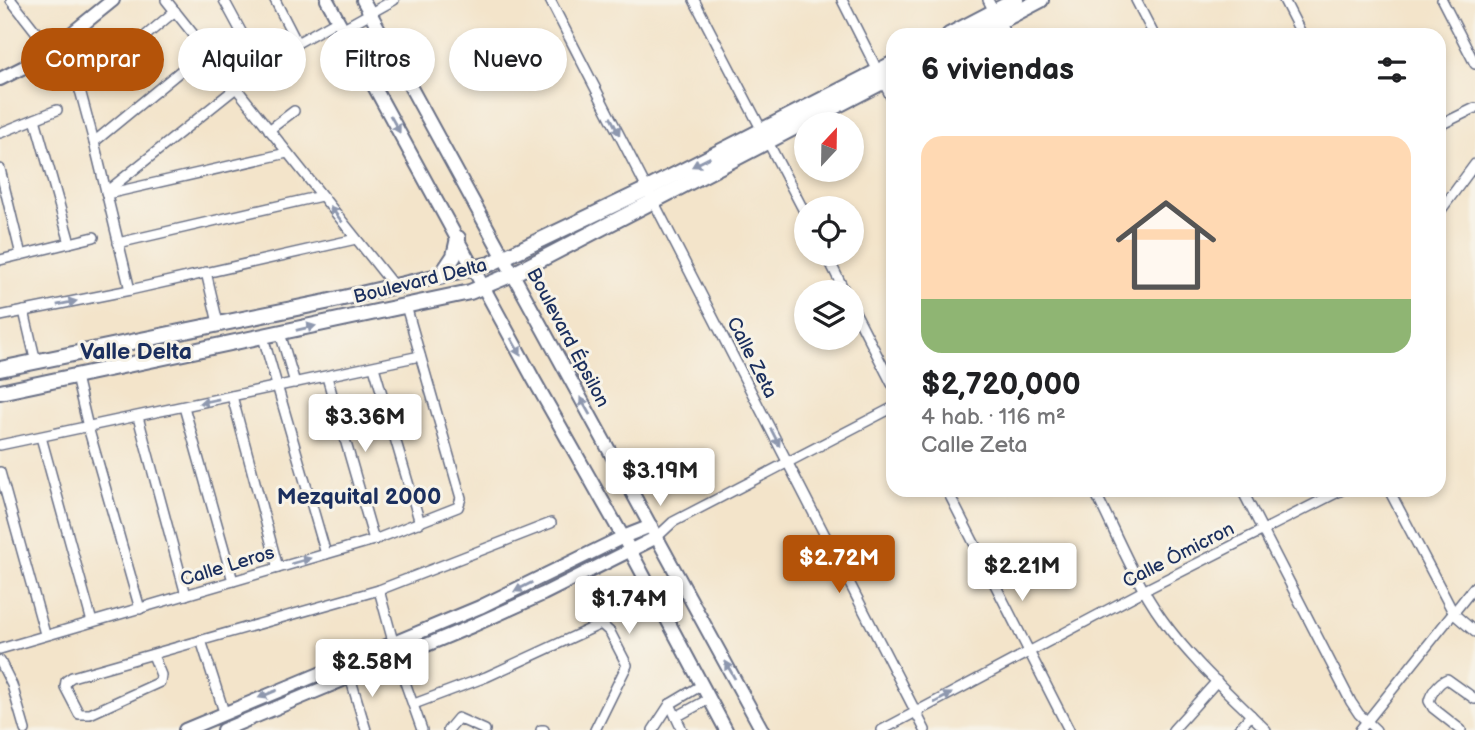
<!DOCTYPE html>
<html lang="es">
<head>
<meta charset="utf-8">
<style>
	body { margin:0; font-family:"Balsamiq Sans",sans-serif; background:#f2f2f2; color:#202124; height:100vh; display:flex; flex-direction:column; font-size:26px; white-space:nowrap }
	* { box-sizing:border-box; margin:0 }
	p { font-size:23px; color:#757577 }
	.icon { flex:none; width:38px; height:38px; fill:none; stroke:currentColor; stroke-width:2; stroke-linecap:round; stroke-linejoin:round }
	.map { position:relative; flex:1; overflow:hidden }
	.details { position:absolute; left:886px; top:28px; width:560px; height:469px; display:flex; flex-direction:column; background:#fff; border-radius:21px; box-shadow:0 4px 10px #0003 }
	.details>* { flex:none }
	.banner { position:absolute; left:21px; top:28px; width:665px; height:63px; display:flex; gap:14px }
	.needle { width:46px; rotate:22deg }
	.fabs { position:absolute; left:794px; top:112px; display:grid; gap:14px }
	.fabs a { display:grid; place-items:center; width:70px; height:70px; border-radius:50%; background:#fff; box-shadow:0 4px 10px #0003; font-size:35px }
	.price { position:absolute; translate:-50% -60px; padding:0 16px; border-radius:7px; background:#fff; color:#222; font-size:23px; line-height:46px; filter:drop-shadow(0 2px 4px #0008) }
	.price::after { content:''; position:absolute; left:50%; top:42px; width:21px; height:16px; margin-left:-10px; background:inherit; clip-path:polygon(0 0,100% 0,50% 100%) }
	.price.current { background:#b45309; color:#fff }
	ul { padding:0; list-style:none }
	li { display:grid; align-content:center; gap:14px; height:371px; padding:0 35px }
	li span { display:grid; place-items:center; height:217px; border-radius:21px; color:#555 }
	li>.icon { margin-inline-start:auto }
	span .icon { width:126px; height:126px; fill:#fffc; stroke-width:1 }
	li b { font-size:30px }
	h2 { display:flex; justify-content:space-between; align-items:center; height:84px; padding:0 35px; font-size:30px }
	.tag { padding:0 24px; border-radius:32px; background:#fff; box-shadow:0 4px 10px #0003; font-size:24px; line-height:63px }
	.tag.current { background:#b45309; color:#fff }
	.map>svg:first-child { display:block }
	.lines { fill:none; stroke-linecap:round; stroke-linejoin:round }
	.street-casing { stroke:#676e84; stroke-width:12 }
	.secondary-casing { stroke:#676e84; stroke-width:16 }
	.primary-casing { stroke:#676e84; stroke-width:18 }
	.street { stroke:#fff; stroke-width:9 }
	.secondary { stroke:#fff; stroke-width:12 }
	.primary { stroke:#fff; stroke-width:14 }
	.oneway { fill:#8d97ae }
	.labels { text-anchor:middle; stroke-width:6; stroke-linejoin:round; paint-order:stroke }
	.street-label { font-size:19px; fill:#1b2f5e; stroke:#f7f3e8 }
	.quarter-label { font-size:23px; font-weight:bold; fill:#1b2f5e; stroke:#f7f3e8 }
</style>
</head>
<body>
<div class="map">
<svg width="1475" height="730" viewBox="0 0 1475 730">
	<rect width="100%" height="100%" fill="#f7f3e8"/>
	<filter id="ink" filterUnits="userSpaceOnUse"><feTurbulence type="fractalNoise" baseFrequency=".0143" numOctaves="2"/><feDisplacementMap in="SourceGraphic" scale="14" xChannelSelector="R" yChannelSelector="G"/><feConvolveMatrix kernelMatrix="1 2 1 2 8 2 1 2 1" color-interpolation-filters="sRGB"/></filter>
	<filter id="wash" filterUnits="userSpaceOnUse"><feTurbulence type="fractalNoise" baseFrequency=".00686" numOctaves="4" result="noise"/><feDisplacementMap in="SourceGraphic" scale="28" xChannelSelector="R" yChannelSelector="G"/><feGaussianBlur stdDeviation="1.57" result="paint"/><feColorMatrix in="noise" values="0 0 0 0 0 0 0 0 0 0 0 0 0 0 0 0 0 1.4 0 .05"/><feComposite in="paint" operator="in"/></filter>
	<g filter="url(#wash)">
		<rect width="100%" height="100%" fill="#f3e4ca"/>
	</g>
	<g filter="url(#ink)">
		<g class="lines">
			<defs>
				<g id="street">
					<polyline points="11,0 51,51"/>
					<polyline points="166,0 394,286"/>
					<polyline points="224,0 251,50 259,60 274,56 338,20"/>
					<polyline points="275,0 297,43"/>
					<polyline points="550,0 925,730"/>
					<polyline points="694,0 807,217"/>
					<polyline points="842,0 892,99"/>
					<polyline points="988,0 1006,35"/>
					<polyline points="1136,0 1154,35"/>
					<polyline points="1284,0 1302,35"/>
					<polyline points="1442,0 1475,64"/>
					<polyline points="342,29 394,0"/>
					<polyline points="66,38 94,142 130,290"/>
					<polyline points="80,91 175,11"/>
					<polyline points="35,119 70,243"/>
					<polyline points="1438,126 1475,108"/>
					<polyline points="269,130 294,111"/>
					<polyline points="0,133 57,110"/>
					<polyline points="94,142 206,50"/>
					<polyline points="0,169 21,255"/>
					<polyline points="106,192 236,88"/>
					<polyline points="107,194 287,153"/>
					<polyline points="1438,214 1475,164"/>
					<polyline points="118,243 321,196"/>
					<polyline points="826,254 845,292"/>
					<polyline points="0,260 94,237"/>
					<polyline points="206,272 218,323"/>
					<polyline points="852,306 892,384"/>
					<polyline points="24,311 36,362"/>
					<polyline points="0,316 130,290 356,239"/>
					<polyline points="280,333 295,383"/>
					<polyline points="263,337 326,554"/>
					<polyline points="374,367 420,523"/>
					<polyline points="76,377 88,427 140,609"/>
					<polyline points="327,377 374,540"/>
					<polyline points="232,396 278,568"/>
					<polyline points="184,407 233,581"/>
					<polyline points="138,417 186,595"/>
					<polyline points="41,437 92,622"/>
					<polyline points="0,445 420,356"/>
					<polyline points="0,472 45,634"/>
					<polyline points="947,490 1069,730"/>
					<path d="M1094,490c22,43 40,90 68,129 29,41 69,76 104,111"/>
					<polyline points="1242,490 1351,702 1359,714 1376,730"/>
					<polyline points="1389,490 1454,614 1475,632"/>
					<polyline points="657,537 673,522 892,408"/>
					<polyline points="379,590 401,671 422,730"/>
					<polyline points="201,640 224,712"/>
					<polyline points="0,649 374,540 458,507 461,498 406,306"/>
					<polyline points="153,655 161,675 160,682 90,714 79,714 65,687 66,681 72,677 379,590 551,523"/>
					<polyline points="0,661 12,685 25,730"/>
					<polyline points="350,677 366,730"/>
					<polyline points="414,704 486,677 601,624 610,632 627,665 595,730"/>
					<polyline points="670,704 682,730"/>
					<polyline points="676,717 709,699"/>
					<polyline points="448,730 458,718 485,730"/>
					<polyline points="541,730 544,730"/>
					<polyline points="653,730 670,704 702,685"/>
					<polyline points="882,730 1145,590 1342,490"/>
					<polyline points="1173,730 1217,681"/>
					<polyline points="1238,730 1251,715"/>
					<polyline points="1360,730 1475,586"/>
					<path d="M1461,730l-28,-22 -4,-7c2,-8 10,-19 18,-22l28,20"/>
				</g>
				<g id="secondary">
					<polyline points="327,0 534,380 623,537 726,730"/>
					<polyline points="363,0 762,730"/>
					<polyline points="0,79 40,59 113,0"/>
					<polyline points="185,730 480,607 623,537 651,526"/>
					<polyline points="223,730 472,626 543,594 657,537"/>
				</g>
				<g id="primary">
					<polyline points="949,35 1016,0"/>
					<polyline points="974,35 1041,0"/>
					<polyline points="440,277 454,256 458,238"/>
					<polyline points="0,369 326,302 490,264 647,189 892,64"/>
					<polyline points="0,392 470,292 513,274 892,77"/>
				</g>
			</defs>
			<use href="#street" class="street-casing"/>
			<use href="#secondary" class="secondary-casing"/>
			<use href="#primary" class="primary-casing"/>
			<use href="#street" class="street"/>
			<use href="#secondary" class="secondary"/>
			<use href="#primary" class="primary"/>
		</g>
		<defs><path id="oneway-solid" d="M-6-.8H1V-3.2L6.5 0L1 3.2V.8H-6Z" transform="scale(1.75)"/></defs>
		<g class="oneway">
			<use href="#oneway-solid" transform="translate(395 124) rotate(61)"/>
			<use href="#oneway-solid" transform="translate(615 126) rotate(63)"/>
			<use href="#oneway-solid" transform="translate(701 162) rotate(153)"/>
			<use href="#oneway-solid" transform="translate(336 214) rotate(-128)"/>
			<use href="#oneway-solid" transform="translate(67 303) rotate(-11)"/>
			<use href="#oneway-solid" transform="translate(306 328) rotate(-13)"/>
			<use href="#oneway-solid" transform="translate(516 347) rotate(61)"/>
			<use href="#oneway-solid" transform="translate(209 401) rotate(168)"/>
			<use href="#oneway-solid" transform="translate(585 406) rotate(-119)"/>
			<use href="#oneway-solid" transform="translate(775 437) rotate(63)"/>
			<use href="#oneway-solid" transform="translate(301 561) rotate(-16)"/>
			<use href="#oneway-solid" transform="translate(523 587) rotate(153)"/>
			<use href="#oneway-solid" transform="translate(730 670) rotate(-119)"/>
			<use href="#oneway-solid" transform="translate(268 694) rotate(158)"/>
			<use href="#oneway-solid" transform="translate(943 698) rotate(-29)"/>
		</g>
	</g>
	<g class="labels">
		<g class="street-label">
			<text transform="translate(420 280) rotate(-14)" y="7">Boulevard Delta</text>
			<text transform="translate(569 337) rotate(62)" y="7">Boulevard Épsilon</text>
			<text transform="translate(753 357) rotate(63)" y="7">Calle Zeta</text>
			<text transform="translate(1178 554) rotate(-27)" y="7">Calle Ómicron</text>
			<text transform="translate(227 565) rotate(-17)" y="7">Calle Leros</text>
		</g>
		<g class="quarter-label">
			<text x="136" y="359">Valle Delta</text>
			<text x="359" y="504">Mezquital 2000</text>
		</g>
	</g>
</svg>
<div class="fabs">
<a><svg class="needle" viewBox="-14 -14 28 28"><path d="M0-13l5 13h-10z" fill="#e53935"/><path d="M0 13l5-13h-10z" fill="#757577"/></svg></a>
<a><svg class="icon" aria-label="locate" viewBox="0 0 24 24"><circle cx="12" cy="12" r="6"/><path d="M12 2v4M12 18v4M2 12h4M18 12h4"/></svg></a>
<a><svg class="icon" aria-label="layers" viewBox="0 0 24 24"><path d="M12 4l9 5-9 5-9-5zM3 14l9 5 9-5"/></svg></a>
</div>
<b class="price" style="left:365px;top:454px">$3.36M</b>
<b class="price" style="left:660px;top:508px">$3.19M</b>
<b class="price current" style="left:839px;top:595px">$2.72M</b>
<b class="price" style="left:1022px;top:603px">$2.21M</b>
<b class="price" style="left:629px;top:636px">$1.74M</b>
<b class="price" style="left:372px;top:699px">$2.58M</b>
<div class="banner">
<a class="tag current">Comprar</a>
<a class="tag">Alquilar</a>
<a class="tag">Filtros</a>
<a class="tag">Nuevo</a>
</div>
<section class="details">
<h2>6 viviendas<svg class="icon" aria-label="filters" viewBox="0 0 24 24"><path d="M4 7h16M4 17h16"/><circle cx="9" cy="7" r="2"/><circle cx="15" cy="17" r="2"/></svg></h2>
<ul>
<li><span style="background:linear-gradient(#ffd9b3 75%,#8fb573 0)"><svg class="icon" aria-label="home" viewBox="0 0 24 24"><path d="M3 11l9-7 9 7M6 9v11h12V9"/></svg></span><div><b>$2,720,000</b><p>4 hab. · 116 m²</p><p>Calle Zeta</p></div></li>
</ul>
</section>
</div>
</body>
</html>
